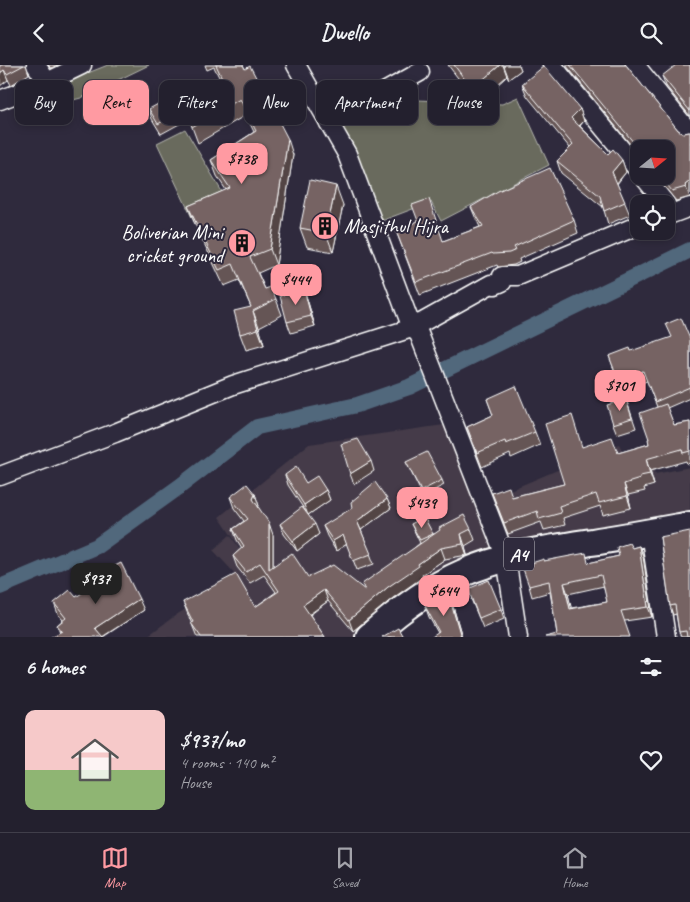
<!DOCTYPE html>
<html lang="en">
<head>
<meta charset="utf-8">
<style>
	body { margin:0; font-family:Caveat,sans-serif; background:#2f2d3a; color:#f1f3f6; height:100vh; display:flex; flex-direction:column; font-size:19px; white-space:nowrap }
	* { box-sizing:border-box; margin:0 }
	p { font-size:16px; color:#a3a3aa }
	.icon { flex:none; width:28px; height:28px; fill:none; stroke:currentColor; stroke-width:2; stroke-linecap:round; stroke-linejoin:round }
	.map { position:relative; height:572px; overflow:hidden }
	.drawer { display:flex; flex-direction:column; background:#23202e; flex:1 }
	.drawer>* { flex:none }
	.top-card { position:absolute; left:15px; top:15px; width:660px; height:45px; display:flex; gap:10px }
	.needle { width:32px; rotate:72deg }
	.tools { position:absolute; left:630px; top:75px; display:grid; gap:10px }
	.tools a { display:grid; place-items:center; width:45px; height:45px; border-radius:10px; background:#23202e; box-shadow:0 2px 8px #0003,0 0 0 1px #403e4a; font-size:25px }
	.price { position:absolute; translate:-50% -42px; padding:0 11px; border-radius:10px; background:#ff9aa2; color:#111; font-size:16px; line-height:32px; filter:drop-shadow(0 1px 2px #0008) }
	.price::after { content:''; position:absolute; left:50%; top:30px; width:15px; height:11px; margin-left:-8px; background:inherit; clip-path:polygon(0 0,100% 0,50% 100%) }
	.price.active { background:#222; color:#fff }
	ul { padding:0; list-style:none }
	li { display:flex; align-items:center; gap:15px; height:125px; padding:0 25px }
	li+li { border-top:1px solid #403e4a }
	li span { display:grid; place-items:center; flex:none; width:140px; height:100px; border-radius:10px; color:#555 }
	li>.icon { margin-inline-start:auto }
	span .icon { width:60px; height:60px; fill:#fffc; stroke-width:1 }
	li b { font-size:21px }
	h2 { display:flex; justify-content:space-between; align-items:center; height:60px; padding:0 25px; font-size:21px }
	.tag { padding:0 18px; border-radius:10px; background:#23202e; box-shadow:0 2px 8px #0003,0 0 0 1px #403e4a; font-size:18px; line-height:45px }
	.tag.active { background:#ff9aa2; color:#111 }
	header { display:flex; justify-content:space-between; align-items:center; height:65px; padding:0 25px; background:#23202e; font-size:22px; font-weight:800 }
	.dock { display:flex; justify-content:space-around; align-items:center; height:70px; border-top:1px solid #403e4a; background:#23202e; font-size:14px; color:#a3a3aa }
	.dock a { display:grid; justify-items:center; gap:2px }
	.dock .active { color:#ff9aa2 }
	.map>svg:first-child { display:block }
	.built { fill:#443b48 }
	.green { fill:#696b5d; stroke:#b4b5ae }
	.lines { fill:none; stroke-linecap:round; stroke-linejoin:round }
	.canal { stroke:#51677c; stroke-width:16 }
	.minor-casing { stroke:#fff; stroke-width:21 }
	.highway-casing { stroke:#fff; stroke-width:30 }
	.minor { stroke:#2f2a3d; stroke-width:18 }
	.highway { stroke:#2f2a3d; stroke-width:26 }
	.wall { fill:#655555; stroke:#fff; fill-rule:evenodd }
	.shaded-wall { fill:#534545; stroke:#fff }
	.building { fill:#766363; stroke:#fff; fill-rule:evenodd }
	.labels { text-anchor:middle; stroke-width:4; stroke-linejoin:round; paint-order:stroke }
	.shield { fill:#2f2a3d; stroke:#c1bfc5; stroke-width:1 }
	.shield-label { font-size:19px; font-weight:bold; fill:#fff }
	.poi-label { font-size:20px; fill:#fff; stroke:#2f2a3d; text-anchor:start }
</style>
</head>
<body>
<header><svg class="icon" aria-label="back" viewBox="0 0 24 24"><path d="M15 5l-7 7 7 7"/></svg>Dwello<svg class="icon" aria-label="search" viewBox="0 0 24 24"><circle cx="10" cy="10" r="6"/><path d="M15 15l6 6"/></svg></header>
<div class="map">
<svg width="690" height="572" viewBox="0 0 690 572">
	<rect width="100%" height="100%" fill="#2f2a3d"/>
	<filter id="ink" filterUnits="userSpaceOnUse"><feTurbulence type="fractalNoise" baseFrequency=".02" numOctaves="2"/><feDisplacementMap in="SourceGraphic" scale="10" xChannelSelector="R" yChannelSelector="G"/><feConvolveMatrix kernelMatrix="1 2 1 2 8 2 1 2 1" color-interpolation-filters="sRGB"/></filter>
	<g filter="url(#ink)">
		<g class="built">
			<polygon points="444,360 495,488 359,572 146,572 176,550 238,512 213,485 230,470 258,509 219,452 309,379"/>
			<polygon points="619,379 629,399 649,395 655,409 690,402 690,452 507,482 484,436"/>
		</g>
		<g class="green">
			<polygon points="108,0 149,0 81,33 49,41 44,31 45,25"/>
			<polygon points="518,32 549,100 441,156 431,137 381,156 343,62 379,39 397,34 502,39"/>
			<polygon points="185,64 228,137 194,157 157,78"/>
		</g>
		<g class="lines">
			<polyline class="canal" points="0,522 97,481 179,422 257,362 357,340 409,322 690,185"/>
			<defs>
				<g id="minor">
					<polyline points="36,0 47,17"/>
					<polyline points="296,0 347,89 412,263 419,269 506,493 518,572"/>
					<polyline points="552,0 639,106"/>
					<polyline points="635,0 690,68"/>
					<polyline points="0,35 47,17 82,0"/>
					<polyline points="329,58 420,7"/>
					<polyline points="643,111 666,139"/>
					<polyline points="666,151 690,142"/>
					<polyline points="0,411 115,368 233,320 412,263 491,219 495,220 502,217 502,211 518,211 639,160"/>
					<polyline points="650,468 666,572"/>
				</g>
				<path id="highway" d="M369,572c28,-25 59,-49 94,-64 42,-18 84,-24 129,-31 33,-5 65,-11 98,-17"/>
			</defs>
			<use href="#minor" class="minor-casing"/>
			<use href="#highway" class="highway-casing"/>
			<use href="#minor" class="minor"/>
			<use href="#highway" class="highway"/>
		</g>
		<g class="wall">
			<polygon points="0,0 26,0 29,9 11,20"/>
			<polygon points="48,0 58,0 51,3"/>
			<polygon points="205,0 243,0 293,90 276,200 258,208 265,224 276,234 282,250 259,262 264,280 246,285 240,269 251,242 239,215 224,221 194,157 188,141 226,125 217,111 211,95 254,67 246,50 198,78 192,62 221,16 214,2 207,5"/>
			<polygon points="448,0 519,0 521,5 509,14 507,11 477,38"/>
			<polygon points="566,0 626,0 678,65 683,68 690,67 690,129 689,130 690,132 676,136 656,111 666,111 639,84 639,90"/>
			<polygon points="690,0 690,51 666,21 662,11"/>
			<polygon points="522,19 580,44 584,56 580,61 608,89 622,95 626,107 617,119 630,150 608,159 603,142 561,108 557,96 570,83 527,31"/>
			<polygon points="149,44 179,47 183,57 161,69 152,54"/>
			<polygon points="343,140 333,187 307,182 300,163"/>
			<polygon points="471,142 574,155 578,168 519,194 520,197 514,200 498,202 497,200 420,230 396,166 443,176 480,162 476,154"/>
			<polygon points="304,224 315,261 291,268 287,257"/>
			<polygon points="690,274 690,333 667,343 674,360 690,357 690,398 687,399 686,396 650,406 654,420 644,423 645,426 628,430 631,443 603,450 600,441 563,453 565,460 544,465 541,457 508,469 492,428 512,432 564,419 582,382 618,388 649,379 649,374 657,342 647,316 622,325 609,291"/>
			<polygon points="487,334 535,367 540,380 511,393 510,389 482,402 467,362 493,350"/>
			<polygon points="626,334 636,363 617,369 613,359"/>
			<polygon points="406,397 442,415 444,420 423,431"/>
			<polygon points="285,410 326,425 330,435 308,450 319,469 297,486 284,469 280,459 306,447 288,420"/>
			<polygon points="255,429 259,441 258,442 273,470 273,501 308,512 365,525 420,478 411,459 433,469 471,464 475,475 465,481 467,490 445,494 422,510 423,512 393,533 353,566 328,536 310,550 325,572 197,572 183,537 255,542 276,527 264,510 250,518 237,502 233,491 242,483 237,475 233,464 244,456 234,443 230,432"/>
			<polygon points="387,434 391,443 361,465 374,499 357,505 347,479 336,486 327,471 323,461"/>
			<polygon points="403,436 423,439 425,444 413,452 405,441"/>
			<polygon points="660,472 690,572 681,572 679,567 676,549 673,550 670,541"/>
			<path d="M639,481l4,10 9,61 -27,4 -68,13 -7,-42 -18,5 -3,-11 15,-25 45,2 30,-7 13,-8zM604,521l3,16 -36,6 -3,-14z"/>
			<polygon points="105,506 144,545 103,572 60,567 57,560 63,555 58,549 54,538 76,532 107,512"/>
			<polygon points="471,534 501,544 504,554 483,563"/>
			<polygon points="452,538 462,572 438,568 429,552 425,541"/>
		</g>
		<g class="shaded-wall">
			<polygon points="500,0 503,0 507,11 477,38 472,24"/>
			<polygon points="505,0 519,0 521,5 509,14 504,1"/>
			<polygon points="4,5 8,15 0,21 0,8"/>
			<polygon points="580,44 584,56 575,65 571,53"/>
			<polygon points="288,74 293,90 276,200 270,184"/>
			<polygon points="622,95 626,107 616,119 612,107"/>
			<polygon points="690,116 690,129 689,130 685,120"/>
			<polygon points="336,121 343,140 333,187 326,168"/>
			<polygon points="304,224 307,234 315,261 311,251"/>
			<polygon points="253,246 259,262 264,280 258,264"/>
			<polygon points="646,394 650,406 654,420 650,409"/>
			<polygon points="371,396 374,406 354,419 350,409"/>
			<polygon points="624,419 628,430 631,443 627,431"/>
			<polygon points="326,425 330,435 308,450 304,440"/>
			<polygon points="255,429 259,441 257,445 253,434"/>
			<polygon points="387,434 391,443 361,465 357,456"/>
			<polygon points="423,439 425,444 413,452 411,447"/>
			<polygon points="269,458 273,470 273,516 269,504"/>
			<polygon points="315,459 319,469 297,486 293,476"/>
			<polygon points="461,469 465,481 467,490 463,479"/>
			<polygon points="343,470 347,479 336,486 333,476"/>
			<polygon points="639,481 643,491 652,552 648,542"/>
			<polygon points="441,483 445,494 422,510 423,512 393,533 353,566 349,555 388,522 418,499"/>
			<polygon points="564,518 568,529 574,554 570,544"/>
			<polygon points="324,525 328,536 307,551 303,540"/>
			<polygon points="448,528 452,538 462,572 461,572"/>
			<polygon points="139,534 144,545 102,572 95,563"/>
		</g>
		<g class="building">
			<polygon points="0,0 24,0 7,9 4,5 0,8"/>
			<polygon points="216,0 243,0 245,4 250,1 288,74 270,184 250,192 265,224 271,222 276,234 253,246 258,264 240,269 234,246 251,242 233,199 219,205 188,141 230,123 211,95 256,66 240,34 192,62 183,36 223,15"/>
			<polygon points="454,0 500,0 472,24"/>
			<polygon points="570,0 626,0 678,65 683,68 690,67 690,116 685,120 686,122 672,126 660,111 666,111 666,84 639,84"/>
			<polygon points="676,0 690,0 690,46 662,11"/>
			<polygon points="544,1 580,44 571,53 608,89 613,84 622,95 612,107 625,137 604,146 600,131 557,96 573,80 522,19"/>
			<polygon points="171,32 179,47 158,59 149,44"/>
			<polygon points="550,103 574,155 514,182 516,185 509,188 493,189 492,188 416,217 396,166 418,156 412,140 429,134 443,176 483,161 471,142 498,126"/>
			<polygon points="310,115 336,121 326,168 300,163"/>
			<polygon points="304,224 311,251 287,257 280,231"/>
			<polygon points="681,253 690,274 690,322 655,337 643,306 618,315 609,291 630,283 631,286 672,272 666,259"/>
			<polygon points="516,321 535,367 506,379 505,376 477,388 467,362 493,350 487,334"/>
			<polygon points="626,334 632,353 613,359 607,340"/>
			<polygon points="666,339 674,360 690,357 690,386 683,388 682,384 646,394 650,409 640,411 640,414 624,419 627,431 599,438 596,429 559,441 561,448 539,454 537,446 504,458 492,428 509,422 512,432 564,419 545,359 572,350 582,382 612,372 618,388 649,379 648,374 649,374 640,348"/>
			<polygon points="358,374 371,396 350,409 341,379"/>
			<polygon points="427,387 442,415 421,426 406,397"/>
			<polygon points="296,402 306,418 317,411 326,425 304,440 285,410"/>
			<polygon points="375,417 387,434 357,456 371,489 353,496 343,470 333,476 323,461 352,443 351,437"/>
			<polygon points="247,419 255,429 253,434 269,458 269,504 292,488 308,512 333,500 365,525 362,519 440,465 439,463 464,450 471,464 461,469 463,479 441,483 418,499 419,501 388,522 349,555 324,525 303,540 325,572 201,572 191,558 193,557 183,537 236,509 255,542 279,526 260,498 246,507 233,491 244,481 233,464 248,454 230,432"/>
			<polygon points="414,427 423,439 411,447 403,436"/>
			<polygon points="302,442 315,459 293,476 280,459"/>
			<polygon points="424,452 433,469 420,475 411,459"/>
			<polygon points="690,466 690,572 687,572 686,566 679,567 675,540 670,541 660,472"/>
			<path d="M629,478l3,5 7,-2 9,61 -27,4 9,26h-85l12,-3 -8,-53 -20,5 -7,-20 22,-7v2l42,-8 2,10 31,-7 -2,-9zM601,510l6,27 -37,7 -6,-26z"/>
			<polygon points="121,498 139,534 95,563 103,572 51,572 62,566 57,560 66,553 54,538 70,525 76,532 108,511 105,506"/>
			<polygon points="489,515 501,544 479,553 468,524"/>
			<polygon points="448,528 461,572 432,572 439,567 425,541"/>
			<polygon points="398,563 403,572 382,572"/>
		</g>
	</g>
	<defs>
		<symbol id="building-disc" viewBox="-11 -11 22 22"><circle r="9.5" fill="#ff9aa2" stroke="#2f2a3d"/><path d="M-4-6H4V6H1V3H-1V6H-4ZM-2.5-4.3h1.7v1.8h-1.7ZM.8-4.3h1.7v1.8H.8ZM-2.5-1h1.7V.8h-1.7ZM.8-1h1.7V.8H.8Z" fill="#111"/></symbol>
	</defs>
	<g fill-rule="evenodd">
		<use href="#building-disc" x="309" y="145" width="32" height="32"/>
		<use href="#building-disc" x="226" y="162" width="32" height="32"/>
	</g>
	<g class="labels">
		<rect class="shield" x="504" y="472.5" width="30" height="33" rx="4"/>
		<g class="shield-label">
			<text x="519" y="496">A4</text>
		</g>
		<g class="poi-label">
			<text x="344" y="168">Masjithul Hijra</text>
			<text x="223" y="174" text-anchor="end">Boliverian Mini<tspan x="223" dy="23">cricket ground</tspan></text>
		</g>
	</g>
</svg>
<div class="tools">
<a><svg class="needle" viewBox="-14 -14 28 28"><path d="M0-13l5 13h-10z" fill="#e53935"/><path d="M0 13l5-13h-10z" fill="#a3a3aa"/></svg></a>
<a><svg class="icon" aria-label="locate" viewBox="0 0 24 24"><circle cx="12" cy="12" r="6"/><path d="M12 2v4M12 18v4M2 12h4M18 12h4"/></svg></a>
</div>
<b class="price" style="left:242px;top:120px">$738</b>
<b class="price" style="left:296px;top:241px">$444</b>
<b class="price" style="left:620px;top:347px">$701</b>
<b class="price" style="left:422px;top:464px">$439</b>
<b class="price active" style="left:96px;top:540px">$937</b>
<b class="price" style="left:444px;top:552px">$644</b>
<div class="top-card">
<a class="tag">Buy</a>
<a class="tag active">Rent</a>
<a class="tag">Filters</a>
<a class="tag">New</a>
<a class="tag">Apartment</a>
<a class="tag">House</a>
</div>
</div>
<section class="drawer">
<h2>6 homes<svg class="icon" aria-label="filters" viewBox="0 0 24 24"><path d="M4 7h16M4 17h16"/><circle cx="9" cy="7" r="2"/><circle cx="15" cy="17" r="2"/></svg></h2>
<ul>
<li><span style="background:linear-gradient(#f6c9c9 60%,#8fb573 0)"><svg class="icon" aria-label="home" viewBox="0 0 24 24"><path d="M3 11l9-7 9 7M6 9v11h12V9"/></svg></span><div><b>$937/mo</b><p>4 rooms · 140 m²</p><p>House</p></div><svg class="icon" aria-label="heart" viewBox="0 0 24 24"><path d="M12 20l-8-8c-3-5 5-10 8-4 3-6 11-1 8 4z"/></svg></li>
</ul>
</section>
<nav class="dock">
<a class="active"><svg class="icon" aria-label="map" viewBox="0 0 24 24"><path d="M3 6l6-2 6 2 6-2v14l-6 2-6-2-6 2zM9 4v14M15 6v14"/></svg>Map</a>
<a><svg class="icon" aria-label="saved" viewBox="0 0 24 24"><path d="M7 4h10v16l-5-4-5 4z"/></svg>Saved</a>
<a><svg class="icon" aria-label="home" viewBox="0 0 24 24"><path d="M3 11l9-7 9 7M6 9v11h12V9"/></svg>Home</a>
</nav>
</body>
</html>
